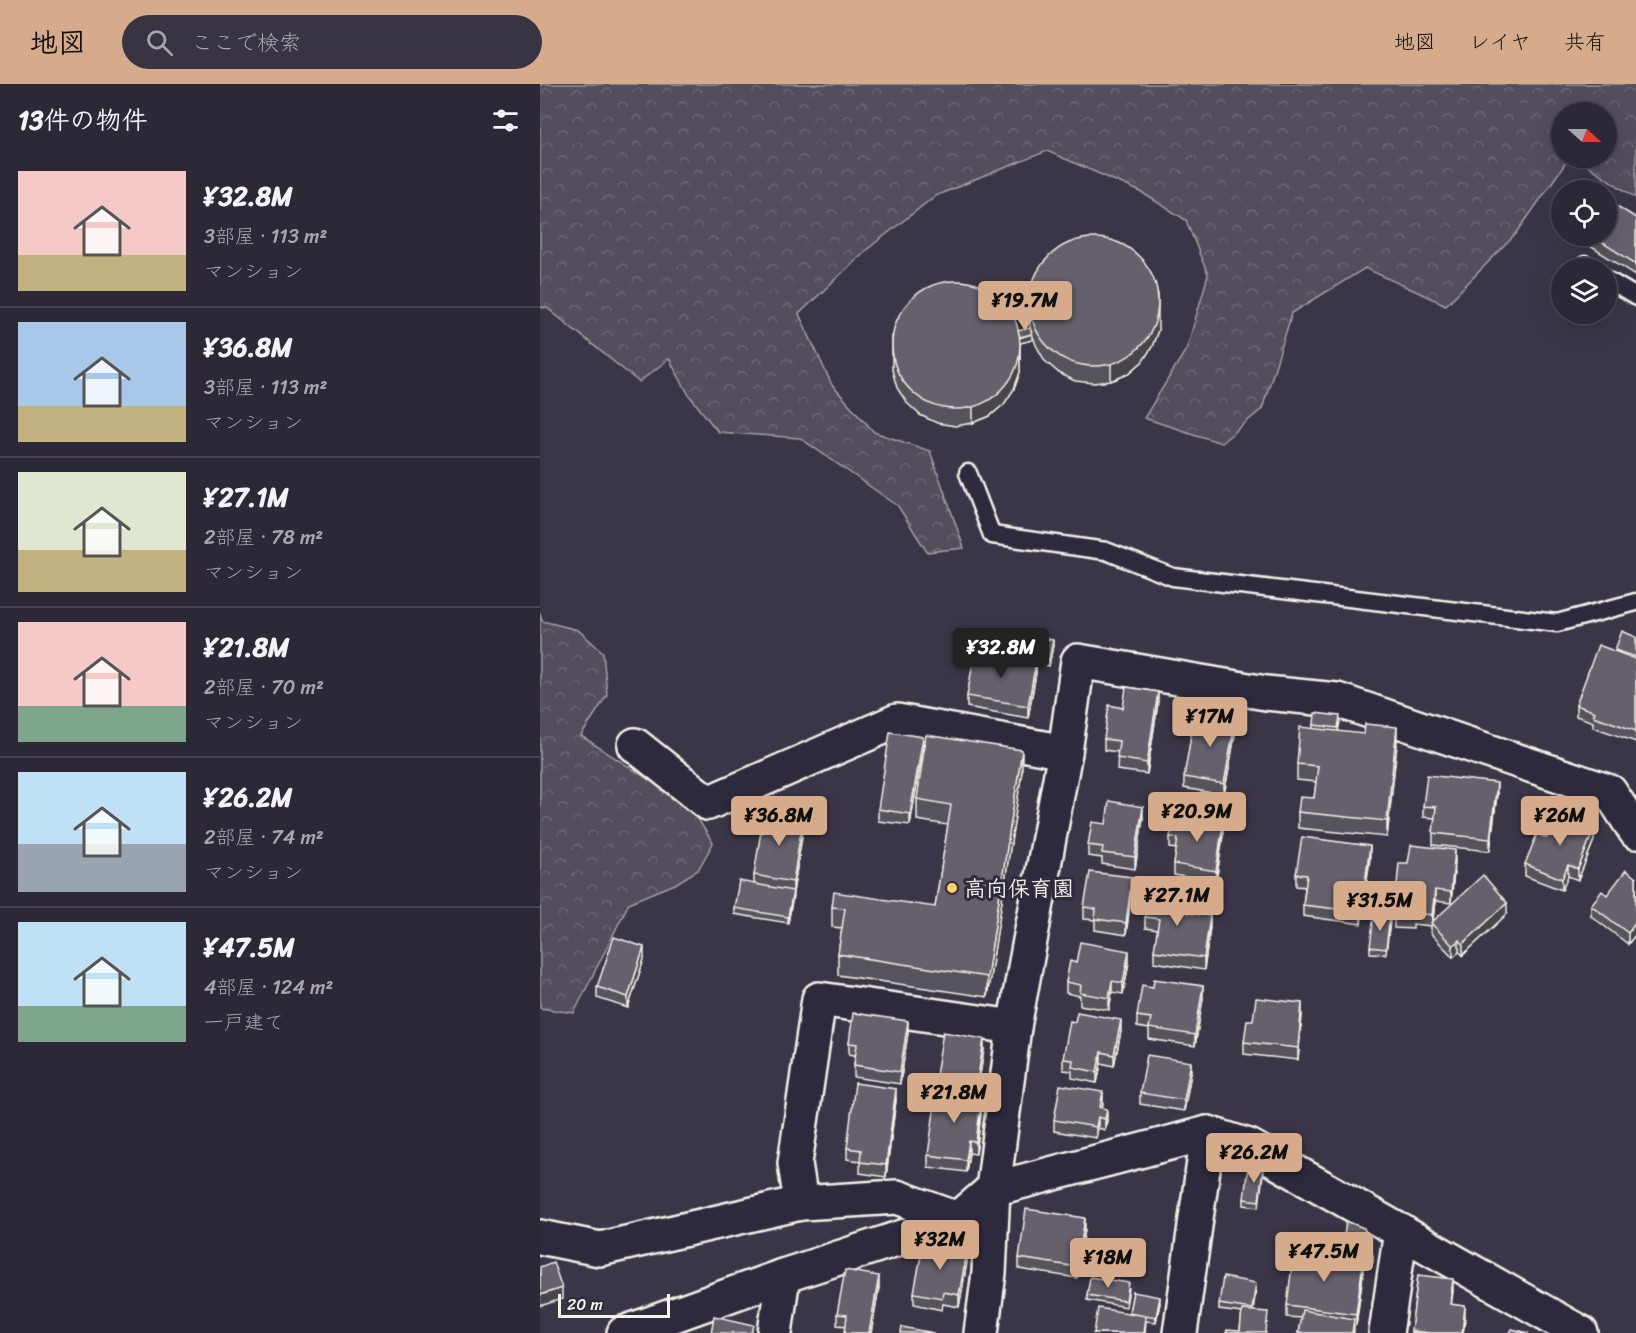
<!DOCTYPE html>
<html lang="ja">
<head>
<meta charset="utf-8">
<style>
	body { margin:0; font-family:Sriracha,"Klee One",sans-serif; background:#383441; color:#f1f3f6; height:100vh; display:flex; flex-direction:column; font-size:22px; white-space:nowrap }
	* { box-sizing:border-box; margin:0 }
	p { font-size:20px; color:#a6a6ad }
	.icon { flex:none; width:33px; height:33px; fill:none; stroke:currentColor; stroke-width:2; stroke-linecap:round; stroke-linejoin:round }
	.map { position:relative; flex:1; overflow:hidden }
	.panel { display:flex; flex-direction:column; background:#2c2835; width:540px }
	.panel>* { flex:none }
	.needle { width:39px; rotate:111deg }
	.fabs { position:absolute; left:1011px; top:18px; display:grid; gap:12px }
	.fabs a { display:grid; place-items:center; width:66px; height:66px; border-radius:50%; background:#2c2835; box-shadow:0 6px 24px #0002,0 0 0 2px #484450; font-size:30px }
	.scale { position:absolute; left:18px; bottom:15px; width:112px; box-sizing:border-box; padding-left:6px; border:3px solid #f4f1e8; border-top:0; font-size:16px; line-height:21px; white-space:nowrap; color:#f4f1e8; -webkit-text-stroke:4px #2f2a3d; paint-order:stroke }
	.price { position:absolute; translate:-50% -51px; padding:0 14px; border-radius:6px; background:#d6ab8b; color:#111; font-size:20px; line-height:39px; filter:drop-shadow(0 2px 3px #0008) }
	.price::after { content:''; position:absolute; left:50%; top:36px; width:18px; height:14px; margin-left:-9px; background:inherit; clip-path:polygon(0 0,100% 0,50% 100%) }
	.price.selected { background:#222; color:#fff }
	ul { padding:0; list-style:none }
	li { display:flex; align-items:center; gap:18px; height:150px; padding:0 18px }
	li+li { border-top:2px solid #484450 }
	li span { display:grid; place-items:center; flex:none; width:168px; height:120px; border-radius:0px; color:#555 }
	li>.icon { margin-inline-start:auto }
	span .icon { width:72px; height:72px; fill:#fffc; stroke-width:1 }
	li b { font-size:26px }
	h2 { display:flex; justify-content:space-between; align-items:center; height:72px; padding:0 18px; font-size:26px }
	header { display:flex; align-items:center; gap:36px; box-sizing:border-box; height:84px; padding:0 30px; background:#d6ab8b; color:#111 }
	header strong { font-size:28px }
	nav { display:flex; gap:33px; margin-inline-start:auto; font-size:21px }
	.search { width:420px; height:54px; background:#383441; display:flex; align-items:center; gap:15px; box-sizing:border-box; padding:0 21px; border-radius:33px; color:#a6a6ad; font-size:22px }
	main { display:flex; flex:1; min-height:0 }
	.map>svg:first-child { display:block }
	.forest { fill:url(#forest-crowns); stroke:#a4a0a2; stroke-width:1.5 }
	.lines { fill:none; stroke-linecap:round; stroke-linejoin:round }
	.service-casing { stroke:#f4f1e8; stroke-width:21 }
	.minor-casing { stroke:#f4f1e8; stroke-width:38 }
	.service { stroke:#2f2a3d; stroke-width:16 }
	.minor { stroke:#2f2a3d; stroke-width:33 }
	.wall { fill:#57535d; stroke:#f4f1e8; stroke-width:1.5 }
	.shaded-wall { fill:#47444c; stroke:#f4f1e8; stroke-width:1.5 }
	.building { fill:#65616c; stroke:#f4f1e8; stroke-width:1.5 }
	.poi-dot { fill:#ffd166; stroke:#2f2a3d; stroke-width:2 }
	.labels { text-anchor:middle; stroke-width:6; stroke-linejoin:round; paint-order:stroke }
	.poi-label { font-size:22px; font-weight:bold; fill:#f4f1e8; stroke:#2f2a3d; text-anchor:start }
</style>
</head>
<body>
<header>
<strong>地図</strong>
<div class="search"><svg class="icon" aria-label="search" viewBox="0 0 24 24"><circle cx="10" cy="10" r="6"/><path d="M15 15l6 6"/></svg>ここで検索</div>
<nav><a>地図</a><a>レイヤ</a><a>共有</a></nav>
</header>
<main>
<section class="panel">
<h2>13件の物件<svg class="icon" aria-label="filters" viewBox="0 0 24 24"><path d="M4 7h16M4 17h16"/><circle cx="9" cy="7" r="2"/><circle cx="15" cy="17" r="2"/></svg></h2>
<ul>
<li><span style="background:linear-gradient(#f6c9c9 70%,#c2b280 0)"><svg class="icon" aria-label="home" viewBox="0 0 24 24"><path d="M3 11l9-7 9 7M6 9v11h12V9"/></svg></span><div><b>¥32.8M</b><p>3部屋 · 113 m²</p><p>マンション</p></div></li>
<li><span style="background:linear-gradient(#a9c7e8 70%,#c2b280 0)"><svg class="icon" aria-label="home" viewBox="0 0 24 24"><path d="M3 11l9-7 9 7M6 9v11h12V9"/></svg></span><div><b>¥36.8M</b><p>3部屋 · 113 m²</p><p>マンション</p></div></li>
<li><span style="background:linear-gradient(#dfe7d0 65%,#c2b280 0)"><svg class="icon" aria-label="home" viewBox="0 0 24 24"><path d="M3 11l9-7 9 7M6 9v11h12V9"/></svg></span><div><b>¥27.1M</b><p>2部屋 · 78 m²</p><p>マンション</p></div></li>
<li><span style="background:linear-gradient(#f6c9c9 70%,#7fa58c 0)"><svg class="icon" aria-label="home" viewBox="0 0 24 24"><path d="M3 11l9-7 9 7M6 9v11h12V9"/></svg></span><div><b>¥21.8M</b><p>2部屋 · 70 m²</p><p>マンション</p></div></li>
<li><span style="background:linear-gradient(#bfe0f5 60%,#9aa5b1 0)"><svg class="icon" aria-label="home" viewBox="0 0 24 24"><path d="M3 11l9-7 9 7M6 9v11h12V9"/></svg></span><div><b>¥26.2M</b><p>2部屋 · 74 m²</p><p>マンション</p></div></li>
<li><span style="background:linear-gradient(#bfe0f5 70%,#7fa58c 0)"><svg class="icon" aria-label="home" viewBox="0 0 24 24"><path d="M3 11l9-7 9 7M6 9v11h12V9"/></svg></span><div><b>¥47.5M</b><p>4部屋 · 124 m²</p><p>一戸建て</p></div></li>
</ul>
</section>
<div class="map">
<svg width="1096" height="1249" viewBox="0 0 1096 1249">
	<defs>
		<pattern id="forest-crowns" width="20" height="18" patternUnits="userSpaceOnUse" patternTransform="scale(1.5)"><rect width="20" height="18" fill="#534e5c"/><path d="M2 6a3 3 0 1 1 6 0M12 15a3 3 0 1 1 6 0" fill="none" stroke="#6c6873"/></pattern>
	</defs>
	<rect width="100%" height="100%" fill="#3b3647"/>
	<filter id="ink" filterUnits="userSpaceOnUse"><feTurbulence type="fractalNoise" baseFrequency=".0167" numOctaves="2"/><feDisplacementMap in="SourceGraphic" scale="12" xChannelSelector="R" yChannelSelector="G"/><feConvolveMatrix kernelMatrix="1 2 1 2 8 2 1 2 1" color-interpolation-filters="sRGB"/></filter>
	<g filter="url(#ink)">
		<g class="forest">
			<polygon points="0,0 1096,0 1096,114 1036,74 1066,74 1066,28 1022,28 1022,74 1029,74 976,150 906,221 825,184 752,229 722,325 681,359 604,334 647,264 668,191 646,136 601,108 507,67 395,112 325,167 259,230 292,301 334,348 390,367 424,464 387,468 358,422 260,354 178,348 149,311 129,275 99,298 7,224 0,223"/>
			<polygon points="0,529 2,537 38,546 63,568 67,611 41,652 150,722 173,759 158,786 135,800 89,819 34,929 0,924"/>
		</g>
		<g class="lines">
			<defs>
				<g id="service">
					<polyline points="1045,181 1050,184"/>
					<polyline points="1066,195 1096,213"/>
					<polyline points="428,389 452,451 566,467 633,493 1017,539 1096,518"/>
				</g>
				<g id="minor">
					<polyline points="95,661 168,719 357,637 525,668"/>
					<polyline points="418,1135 357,1113 261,1119 255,1079 279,915 474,943"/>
					<polyline points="0,1153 60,1165 261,1119"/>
					<polyline points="84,1249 243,1192 418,1135 453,1105 668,1049 709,1062 1041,1249"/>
					<polyline points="235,1249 243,1192"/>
					<polyline points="441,1249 449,1189 453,1105 474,943 525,668 538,577 726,609 797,616 1070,708 1096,748"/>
					<polyline points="640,1249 668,1049"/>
					<polyline points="846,1249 861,1147"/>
				</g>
			</defs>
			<use href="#service" class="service-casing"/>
			<use href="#minor" class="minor-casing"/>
			<use href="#service" class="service"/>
			<use href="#minor" class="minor"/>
		</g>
		<g class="wall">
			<polygon points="1022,121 1022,144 1016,140 1016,129"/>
			<polygon points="1096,134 1096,191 1034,152 1066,152"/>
			<polygon points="491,209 618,246 612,263 602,278 588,290 571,297 554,299 535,297 519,289 505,277 496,261 490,244"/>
			<polygon points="478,247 492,256 480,259 480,288 474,305 464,320 450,332 433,339 415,342 397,339 380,331 367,319 357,304 352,286 352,252"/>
			<polygon points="1096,553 1096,658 1053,643 1053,638 1036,632 1036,621 1075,567 1075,566"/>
			<polygon points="513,561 509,582 496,579 496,589 488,634 427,623 427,612 467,573 467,568"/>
			<polygon points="618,619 607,690 577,686 578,668 564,666 564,655 583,624"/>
			<polygon points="800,638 798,647 857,660 847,753 758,744 758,728 774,714 776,698 757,696 757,680 774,645 774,641"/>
			<polygon points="696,645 684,711 644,704 644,693"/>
			<polygon points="383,664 370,741 338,737 338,725"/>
			<polygon points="482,687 447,913 298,891 298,870 302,844 292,843 292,823 395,823 408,741 377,736 377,715"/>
			<polygon points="957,710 950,767 893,761 893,749 895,734 883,733 883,722"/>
			<polygon points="603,734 595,785 562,780 562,774 548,772 548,761 566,740"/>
			<polygon points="263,746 248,839 194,830 194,824 214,800 214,791"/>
			<polygon points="683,751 676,798 634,791 634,780 637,765 630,764 630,753"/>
			<polygon points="1054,756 1038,796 1028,792 1022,806 985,792 985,780"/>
			<polygon points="830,774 821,840 763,832 763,821 765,803 756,802 756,790"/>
			<polygon points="915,777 911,819 895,817 893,837 967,830 923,871 919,868 913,873 891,850 891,842 873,840 873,845 854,844 854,832 868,779"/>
			<polygon points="1096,794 1096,850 1088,860 1051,832 1051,821"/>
			<polygon points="592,805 586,851 555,846 555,836 544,835 544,823"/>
			<polygon points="632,819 631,826 670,843 664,886 614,878 614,867 618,846 605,844 605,833"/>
			<polygon points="850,838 846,870 830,869 830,863"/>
			<polygon points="104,875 88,924 57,914 57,903"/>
			<polygon points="589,878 583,910 572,908 569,926 540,921 540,912 526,909 526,898 536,879"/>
			<polygon points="663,914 655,962 609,955 609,945 597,943 597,932"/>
			<polygon points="762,931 758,976 704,970 704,958 713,936"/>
			<polygon points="581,947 574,982 561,979 557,999 532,994 532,987 523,986 523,975"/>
			<polygon points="368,949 360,1000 314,993 314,981 315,971 309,970 309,959"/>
			<polygon points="444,966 437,1009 396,1003 396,992"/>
			<polygon points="651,989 644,1027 600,1020 600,1009"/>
			<polygon points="356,1016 346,1093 320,1089 320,1077 307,1075 307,1064"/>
			<polygon points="563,1019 562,1024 567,1036 565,1046 558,1044 556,1054 514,1047 514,1036"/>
			<polygon points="442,1022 436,1070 429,1069 426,1088 388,1083 388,1071"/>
			<polygon points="723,1090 719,1123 704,1121 704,1115"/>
			<polygon points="545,1145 537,1194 479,1185 479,1174"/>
			<polygon points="802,1168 833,1172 833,1178 802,1174"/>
			<polygon points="790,1174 823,1190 816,1241 814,1241 814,1249 758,1249 761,1234 747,1233 747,1221"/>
			<polygon points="427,1178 419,1223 403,1220 402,1226 374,1220 374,1209"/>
			<polygon points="878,1191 913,1207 911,1220 925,1234 923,1249 871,1249"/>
			<polygon points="339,1203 331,1249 305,1249 306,1242 297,1241 297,1230"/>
			<polygon points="589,1205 586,1223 547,1216 547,1211"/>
			<polygon points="716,1205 713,1227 728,1239 700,1247 702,1229 679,1226 679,1220"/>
			<polygon points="593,1208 620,1219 616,1238 606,1237 605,1249 554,1249 589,1229"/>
		</g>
		<g class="shaded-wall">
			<polygon points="618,211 618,246 612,263 602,278 588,290 571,297 571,281"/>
			<polygon points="492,250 492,256 480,259 480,288 474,305 464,320 450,332 433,339 433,323 479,254"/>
			<polygon points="513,556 513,561 509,582 509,576"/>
			<polygon points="496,578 496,589 488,634 488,622"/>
			<polygon points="618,608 618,619 607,690 607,679"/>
			<polygon points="696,634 696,645 684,711 684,700"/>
			<polygon points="857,643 857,660 847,753 847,737"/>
			<polygon points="383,653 383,664 370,741 370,730"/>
			<polygon points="482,666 482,687 447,913 447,893"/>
			<polygon points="957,699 957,710 950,767 950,755"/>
			<polygon points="603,723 603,734 595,785 595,773"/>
			<polygon points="263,734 263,746 253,809 253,798"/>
			<polygon points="683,740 683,751 676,798 676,787"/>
			<polygon points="1054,745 1054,756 1038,796 1038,785"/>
			<polygon points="830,762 830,774 821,840 821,828"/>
			<polygon points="915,766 915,777 911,819 911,808"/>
			<polygon points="1028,781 1028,792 1022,806 1022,795"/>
			<polygon points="592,793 592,805 586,851 586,839"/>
			<polygon points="895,806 895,817 892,842 892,831"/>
			<polygon points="253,807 253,813 248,839 248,833"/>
			<polygon points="967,819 967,830 923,871 923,860"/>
			<polygon points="670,832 670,843 664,886 664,874"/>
			<polygon points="1096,838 1096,850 1088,860 1088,849"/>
			<polygon points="919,856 919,868 913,873 913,862"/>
			<polygon points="104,863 104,875 88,924 88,913"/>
			<polygon points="589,867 589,878 583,910 583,899"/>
			<polygon points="572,897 572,908 569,926 569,914"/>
			<polygon points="663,902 663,914 655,962 655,951"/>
			<polygon points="762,919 762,931 758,976 758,964"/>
			<polygon points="581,936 581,947 574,982 574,971"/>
			<polygon points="368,937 368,949 360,1000 360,988"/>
			<polygon points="444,955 444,966 437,1009 437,998"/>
			<polygon points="561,968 561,979 557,999 557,988"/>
			<polygon points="651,978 651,989 644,1027 644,1016"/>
			<polygon points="356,1005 356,1016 346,1093 346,1081"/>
			<polygon points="563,1008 563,1019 560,1034 560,1023"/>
			<polygon points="442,1011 442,1022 436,1070 436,1058"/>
			<polygon points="567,1025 567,1036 565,1046 565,1035"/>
			<polygon points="558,1033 558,1044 556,1054 556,1043"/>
			<polygon points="429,1057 429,1069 426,1088 426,1076"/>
			<polygon points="545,1134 545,1145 537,1194 537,1183"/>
			<polygon points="427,1167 427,1178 419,1223 419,1211"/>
			<polygon points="823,1179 823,1190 816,1241 816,1230"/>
			<polygon points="339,1192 339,1203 331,1249 329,1249"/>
			<polygon points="913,1195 913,1207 910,1232 910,1220"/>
			<polygon points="22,1204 22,1215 0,1222 0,1211"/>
			<polygon points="620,1213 620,1219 616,1238 616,1233"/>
			<polygon points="925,1222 925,1234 923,1249 922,1249"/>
		</g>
		<g class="building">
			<polygon points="1037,96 1053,106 1030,106"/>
			<polygon points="1066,115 1096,134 1096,180 1052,152 1066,152"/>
			<polygon points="1022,121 1022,132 1016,129"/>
			<circle cx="554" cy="218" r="64"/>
			<circle cx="416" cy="261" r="64"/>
			<polygon points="490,244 492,250 480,253 478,247"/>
			<polygon points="1082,547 1096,553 1096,573 1075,566"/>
			<polygon points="471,548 513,556 509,576 467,568"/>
			<polygon points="1058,561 1096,575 1096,647 1053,632 1055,628 1036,621"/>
			<polygon points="435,567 496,578 488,622 427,612"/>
			<polygon points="586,603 618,608 607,679 577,674 579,657 564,655 569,621 583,624"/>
			<polygon points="655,628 696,634 684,700 644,693"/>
			<polygon points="775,629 800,632 798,644 774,641"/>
			<polygon points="825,640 857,643 847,737 758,728 760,713 774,714 778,682 757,680 760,643 824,650"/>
			<polygon points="350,648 383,653 370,730 338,725"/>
			<polygon points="386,651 482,666 447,893 298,870 305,824 292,823 294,808 395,823 411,721 377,715"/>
			<polygon points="887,691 957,699 950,755 893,749 896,723 883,722"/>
			<polygon points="569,717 603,723 595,773 562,769 563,763 548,761 552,738 566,740"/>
			<polygon points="224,728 263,734 253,798 214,791"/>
			<polygon points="1017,730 1054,745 1038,785 1028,781 1022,795 985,780 997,750 1007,754"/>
			<polygon points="634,732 683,740 676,787 634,780 638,754 630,753"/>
			<polygon points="762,753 830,762 821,828 763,821 767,791 756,790"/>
			<polygon points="871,761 915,766 911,808 895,806 892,831 873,829 873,834 854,832 859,779 868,779"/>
			<polygon points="1086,786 1096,794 1096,838 1088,849 1051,821 1062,807 1067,811"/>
			<polygon points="550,788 592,793 586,839 555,835 556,825 544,823"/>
			<polygon points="943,791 967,819 923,860 919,856 913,862 891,839"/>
			<polygon points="199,797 253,807 248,833 194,824"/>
			<polygon points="609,804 632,807 630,826 670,832 664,874 614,867 619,835 605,833"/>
			<polygon points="834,830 850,832 846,865 830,863"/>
			<polygon points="74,853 104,863 88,913 57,903"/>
			<polygon points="540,858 589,867 583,899 572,897 569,914 540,909 541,901 526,898 530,877 536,879"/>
			<polygon points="614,895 663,902 655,951 609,944 611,934 597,932 602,901 613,903"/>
			<polygon points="716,914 762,919 758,964 704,958 707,936 713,936"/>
			<polygon points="537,928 581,936 574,971 561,968 557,988 532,983 533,976 523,975 530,937 535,938"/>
			<polygon points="313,929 368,937 360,988 314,981 317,960 309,959"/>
			<polygon points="403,948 444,955 437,998 396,992"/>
			<polygon points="607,971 651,978 644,1016 600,1009"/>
			<polygon points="315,999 356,1005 346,1081 320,1078 321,1066 307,1064"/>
			<polygon points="520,1001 563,1008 560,1023 567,1025 565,1035 558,1033 556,1043 514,1036"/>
			<polygon points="397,1005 442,1011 436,1058 429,1057 426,1076 388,1071"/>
			<polygon points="708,1082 723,1084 719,1117 704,1115"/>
			<polygon points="486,1125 545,1134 537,1183 479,1174"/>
			<polygon points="806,1137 824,1144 833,1172 802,1168"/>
			<polygon points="387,1160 427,1167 419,1211 403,1208 402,1214 374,1209 382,1166 386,1166"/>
			<polygon points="754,1165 790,1170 789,1174 823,1179 816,1230 747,1221"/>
			<polygon points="13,1178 22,1204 0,1211 0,1183"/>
			<polygon points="305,1186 339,1192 329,1249 305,1249 307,1231 297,1230"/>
			<polygon points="878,1191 913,1195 910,1220 925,1222 922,1249 891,1249 871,1247"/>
			<polygon points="550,1193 589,1199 586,1217 547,1211"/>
			<polygon points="683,1193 716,1199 712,1225 679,1220"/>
			<polygon points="593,1208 620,1213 616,1233 589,1228"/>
			<polygon points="558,1224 606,1232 604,1249 554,1249"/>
			<polygon points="702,1226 728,1228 726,1249 686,1249 687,1246 700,1247"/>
			<polygon points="762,1226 814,1235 812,1249 758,1249"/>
			<polygon points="174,1232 214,1241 212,1249 171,1249"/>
			<polygon points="362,1243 394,1249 361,1249"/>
			<polygon points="972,1245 989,1249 970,1249"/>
		</g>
	</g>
	<circle class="poi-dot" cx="412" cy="804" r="6"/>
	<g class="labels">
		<g class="poi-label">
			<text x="424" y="812">高向保育園</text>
		</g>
	</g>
</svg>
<div class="fabs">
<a><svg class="needle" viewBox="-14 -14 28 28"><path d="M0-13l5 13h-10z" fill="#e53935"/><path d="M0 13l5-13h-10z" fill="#a6a6ad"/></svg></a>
<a><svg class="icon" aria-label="locate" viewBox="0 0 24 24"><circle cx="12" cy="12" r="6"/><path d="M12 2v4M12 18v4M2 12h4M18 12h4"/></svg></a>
<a><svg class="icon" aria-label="layers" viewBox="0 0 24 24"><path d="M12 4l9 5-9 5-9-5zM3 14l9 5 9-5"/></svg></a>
</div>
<div class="scale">20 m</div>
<b class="price" style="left:485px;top:248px">¥19.7M</b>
<b class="price selected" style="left:461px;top:595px">¥32.8M</b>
<b class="price" style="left:670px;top:664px">¥17M</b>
<b class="price" style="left:657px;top:759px">¥20.9M</b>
<b class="price" style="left:239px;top:763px">¥36.8M</b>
<b class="price" style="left:1020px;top:763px">¥26M</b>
<b class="price" style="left:637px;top:843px">¥27.1M</b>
<b class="price" style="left:840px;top:848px">¥31.5M</b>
<b class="price" style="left:414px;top:1040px">¥21.8M</b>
<b class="price" style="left:714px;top:1100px">¥26.2M</b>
<b class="price" style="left:400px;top:1187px">¥32M</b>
<b class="price" style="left:784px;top:1199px">¥47.5M</b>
<b class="price" style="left:568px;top:1205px">¥18M</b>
</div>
</main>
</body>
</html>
